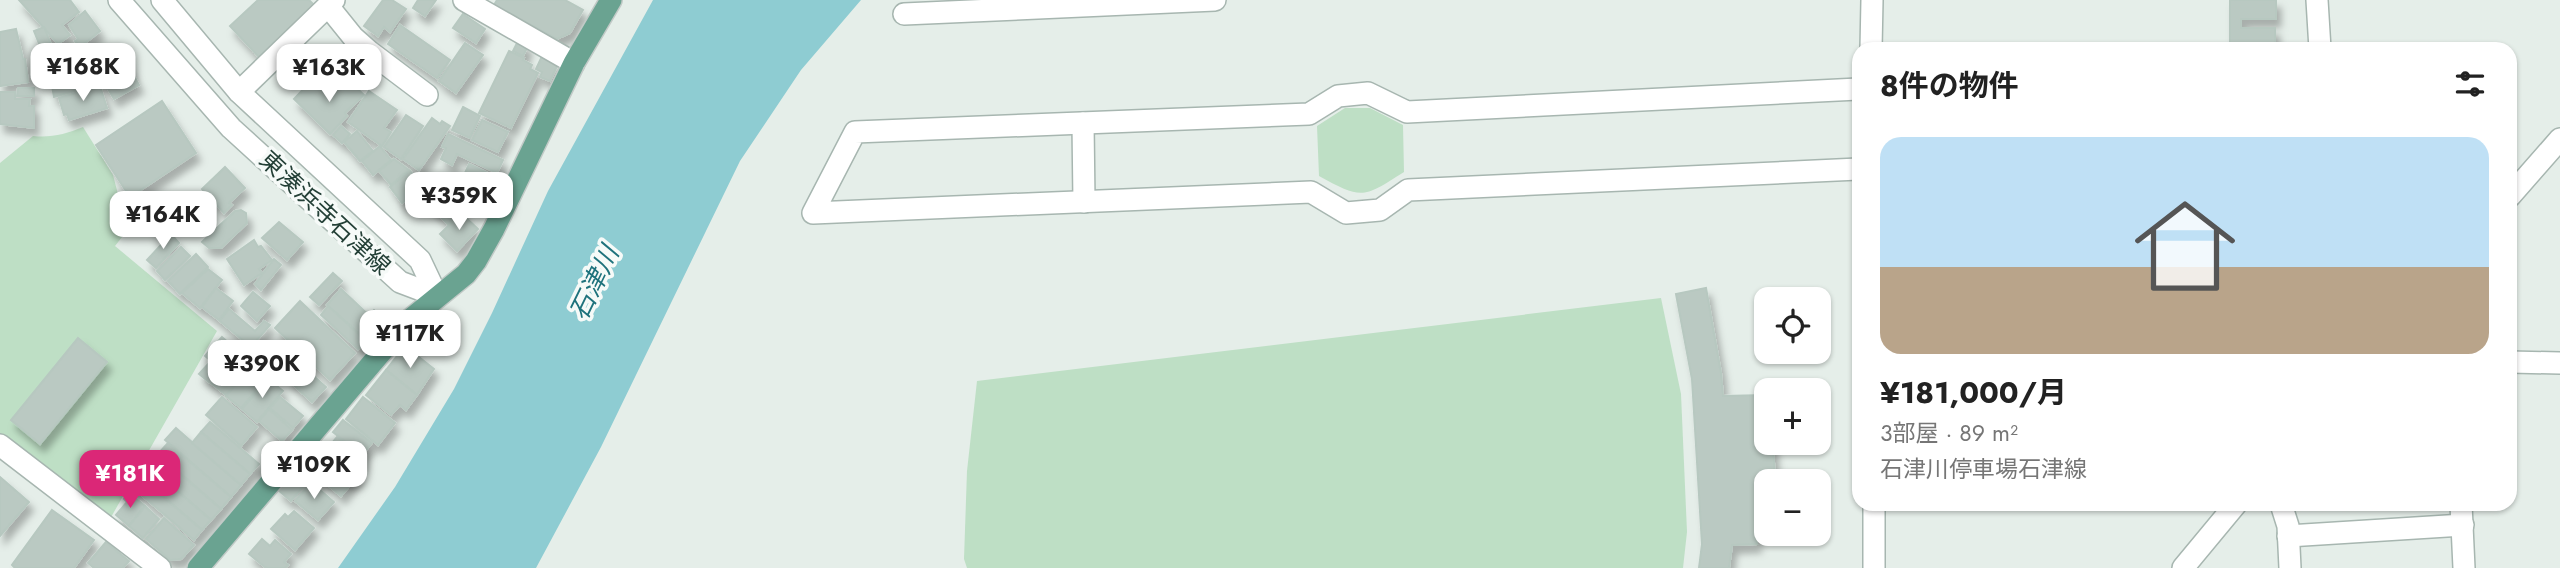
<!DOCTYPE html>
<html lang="ja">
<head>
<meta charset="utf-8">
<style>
	body { margin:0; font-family:Jost,"Noto Sans JP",sans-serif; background:#f2f2f2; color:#222; height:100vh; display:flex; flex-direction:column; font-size:26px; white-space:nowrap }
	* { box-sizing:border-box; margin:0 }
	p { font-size:23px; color:#767676 }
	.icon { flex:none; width:38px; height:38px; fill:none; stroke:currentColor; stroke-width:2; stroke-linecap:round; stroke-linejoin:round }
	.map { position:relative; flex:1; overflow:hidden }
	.details { position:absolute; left:1852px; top:42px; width:665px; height:469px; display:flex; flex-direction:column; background:#fff; border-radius:21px; box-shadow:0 2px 5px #0004 }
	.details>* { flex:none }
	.fabs { position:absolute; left:1754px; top:287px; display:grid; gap:14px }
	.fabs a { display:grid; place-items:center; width:77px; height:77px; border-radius:14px; background:#fff; box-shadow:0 2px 5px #0004; font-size:35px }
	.price { position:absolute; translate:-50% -60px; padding:0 16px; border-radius:14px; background:#fff; color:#222; font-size:23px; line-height:46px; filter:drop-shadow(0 2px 4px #0008) }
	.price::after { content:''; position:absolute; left:50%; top:42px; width:21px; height:16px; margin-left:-10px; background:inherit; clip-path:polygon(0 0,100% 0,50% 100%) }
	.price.current { background:#db2777; color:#fff }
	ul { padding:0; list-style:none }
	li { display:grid; align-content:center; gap:14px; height:371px; padding:0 28px }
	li+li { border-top:2px solid #e0e0e0 }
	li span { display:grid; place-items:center; height:217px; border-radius:21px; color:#555 }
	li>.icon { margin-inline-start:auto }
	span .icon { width:126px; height:126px; fill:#fffc; stroke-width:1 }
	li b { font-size:30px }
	h2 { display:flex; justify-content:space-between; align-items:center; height:84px; padding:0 28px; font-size:30px }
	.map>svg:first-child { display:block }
	.green { fill:#bedfc5 }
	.water { fill:#8eccd2 }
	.building { fill:#bac9c2; stroke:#b7c8c0; stroke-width:2; filter:url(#shadow) }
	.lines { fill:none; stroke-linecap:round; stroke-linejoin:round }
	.minor-casing { stroke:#a7b6b0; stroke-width:24 }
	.major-casing { stroke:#c2cac7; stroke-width:24 }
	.minor { stroke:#fff; stroke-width:21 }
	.major { stroke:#6aa391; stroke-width:21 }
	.labels { text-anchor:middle; stroke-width:7; stroke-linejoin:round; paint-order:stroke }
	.street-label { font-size:24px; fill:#244037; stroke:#f6faf8 }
	.water-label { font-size:26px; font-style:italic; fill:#1e727c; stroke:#f6faf8 }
</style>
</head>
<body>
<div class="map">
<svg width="2560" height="568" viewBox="0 0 2560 568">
	<defs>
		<filter id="shadow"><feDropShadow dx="4.5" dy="8" stdDeviation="3.5" flood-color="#0004"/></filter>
	</defs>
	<rect width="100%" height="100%" fill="#e5eee9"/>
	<g class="green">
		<path d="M1345,108h25l33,17 1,47c-41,26 -41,28 -85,4l-2,-50z"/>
		<path d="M83,127l30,48 7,27 13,21 -18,23 102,85 -107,188 -110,-82v-274l33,-27c18,2 33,-2 50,-9z"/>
		<polygon points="1661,298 1681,394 1687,532 1683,568 967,568 964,559 967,471 977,381"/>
	</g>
	<polygon class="water" points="653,0 861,0 801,70 740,161 601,447 536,568 338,568 395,487 454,389 492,313 548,191"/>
	<g class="building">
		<polygon points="19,0 70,0 79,12 62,25 70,35 58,44"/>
		<polygon points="258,0 309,0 314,5 259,57 230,26"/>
		<polygon points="383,0 392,0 406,9 390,32 384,27 378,36 364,26"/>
		<polygon points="418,0 436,0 425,16 413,8"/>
		<polygon points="497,0 565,0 583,10 570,33 557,39 494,5"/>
		<polygon points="2230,0 2276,0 2276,19 2241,19 2241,28 2275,28 2275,49 2230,49"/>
		<polygon points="85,11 100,31 80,47 75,41 78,39 69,25"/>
		<polygon points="463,14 485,29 476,43 453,28"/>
		<polygon points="400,25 450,60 437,78 388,44"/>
		<polygon points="44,27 52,47 42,51 34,31"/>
		<polygon points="16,29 23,59 25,59 28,82 0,86 0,32"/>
		<polygon points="518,41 528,46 523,56 513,51"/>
		<polygon points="465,43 483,55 456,93 439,81"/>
		<polygon points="87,47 98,82 84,83 85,88 54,97 46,53"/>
		<polygon points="114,51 119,61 124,58 139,85 114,99 98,72 102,70 97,61"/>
		<polygon points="509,51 524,58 523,60 532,65 530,69 538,73 511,128 479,113"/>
		<polygon points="542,56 558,64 550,81 540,77 542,72 536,69"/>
		<polygon points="347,79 364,95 345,113 347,116 330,134 294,99 312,80 329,97"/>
		<polygon points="100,86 107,108 69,120 67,114 64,115 59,98"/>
		<polygon points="18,88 34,88 34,96 17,96"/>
		<polygon points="369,91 397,110 384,128 391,132 382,146 348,122"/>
		<polygon points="0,92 15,92 15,99 30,99 29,106 34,106 34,128 0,124"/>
		<polygon points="162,101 196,153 130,197 96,145"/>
		<polygon points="463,107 480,116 470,138 452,130"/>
		<polygon points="406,115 423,126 401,159 384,147"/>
		<polygon points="432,118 440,124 442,121 450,126 419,170 403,159"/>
		<polygon points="482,120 508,132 498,152 472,140"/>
		<polygon points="341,126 350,134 342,143 333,135"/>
		<polygon points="357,131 373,151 360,161 344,142"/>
		<polygon points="448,134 503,160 497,173 457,154 452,165 441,159 446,148 442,147"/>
		<polygon points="380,146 391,160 373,175 362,161"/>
		<polygon points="394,159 409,170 391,185 379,171"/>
		<polygon points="469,164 496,177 484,203 465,194 460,184"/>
		<polygon points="225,167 245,188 229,203 232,205 224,213 202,189"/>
		<polygon points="410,171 423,186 402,203 390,187"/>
		<polygon points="432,186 459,213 448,224 417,194 423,187 427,191"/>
		<polygon points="241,210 246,213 247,223 221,248 209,248 202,242 235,211"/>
		<polygon points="461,213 478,229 457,251 440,234"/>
		<polygon points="279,222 303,242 287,260 262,238"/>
		<polygon points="171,234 179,243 156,268 147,260"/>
		<polygon points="254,240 258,247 261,246 272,260 259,269 262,273 244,285 227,259"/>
		<polygon points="181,247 190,256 165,280 157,271"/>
		<polygon points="196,254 208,267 180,294 168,281"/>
		<polygon points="274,259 281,265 261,290 255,284"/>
		<polygon points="208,269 222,280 200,308 182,293"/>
		<polygon points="333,273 342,281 319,305 310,297"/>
		<polygon points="216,288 233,301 219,320 202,307"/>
		<polygon points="1706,288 1721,373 1723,396 1766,395 1766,443 1773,443 1775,481 1766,481 1766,520 1755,521 1757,544 1732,545 1729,568 1699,568 1702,544 1692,379 1676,294"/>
		<polygon points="341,289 374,320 360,335 327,305"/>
		<polygon points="253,292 270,306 257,321 241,306"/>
		<polygon points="300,301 355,353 330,380 275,328"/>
		<polygon points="328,306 360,335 374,320 369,315 374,310 389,323 366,348 362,345 358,349 321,315"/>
		<polygon points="229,309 255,331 264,321 270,325 251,347 220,321"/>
		<polygon points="222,337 237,350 209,382 199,374 211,361 205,356"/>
		<polygon points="78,338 107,362 40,444 11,420"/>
		<polygon points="405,346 434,369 417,395 386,370"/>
		<polygon points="237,351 252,364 226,395 211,383"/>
		<polygon points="300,364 326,387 312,402 287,379"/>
		<polygon points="252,366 267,378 241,408 226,396"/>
		<polygon points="386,370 417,395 406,410 400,405 391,415 366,395"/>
		<polygon points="268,379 283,391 257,422 242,409"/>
		<polygon points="222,397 257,427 241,446 206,415"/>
		<polygon points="280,397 303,416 293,428 270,408"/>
		<polygon points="363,397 395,423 378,445 346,419"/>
		<polygon points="269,409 292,430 282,441 259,421"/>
		<polygon points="343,420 372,443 362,455 333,432"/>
		<polygon points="210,422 259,464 250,474 201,432"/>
		<polygon points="176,428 241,485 231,497 165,440"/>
		<polygon points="201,432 250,474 241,485 192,443"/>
		<polygon points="337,437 364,459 354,471 327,449"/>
		<polygon points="168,443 231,497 221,509 158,454"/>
		<polygon points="316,448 332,463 336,458 358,476 341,496 303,464"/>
		<polygon points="170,465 221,509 211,520 160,476"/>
		<polygon points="296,470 308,481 291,501 278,490"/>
		<polygon points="154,471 211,520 202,530 145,481"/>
		<polygon points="139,476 202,530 194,540 131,486"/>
		<polygon points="0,477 29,502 0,536"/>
		<polygon points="311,482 334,502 318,520 295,501"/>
		<polygon points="129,493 145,506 129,526 116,515 127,502 124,499"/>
		<polygon points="145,506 159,519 143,538 129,526"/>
		<polygon points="52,510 94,540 74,568 15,568 12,565"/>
		<polygon points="294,511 314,528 295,550 271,529 285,514 288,517"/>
		<polygon points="164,518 194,545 181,559 170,560 146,539"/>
		<polygon points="262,539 270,546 275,540 291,554 284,562 288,565 285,568 266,568 249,554"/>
		<polygon points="106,542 129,561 123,568 94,568 88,563"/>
	</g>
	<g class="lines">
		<defs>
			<g id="minor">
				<polyline points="119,0 231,128 400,282 437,296"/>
				<polyline points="162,0 239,92 420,260 437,296"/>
				<polyline points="464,0 574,63"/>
				<polyline points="2317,0 2320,49"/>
				<polyline points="328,6 353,37 370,52 427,95"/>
				<polyline points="904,14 1215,0"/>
				<polyline points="1871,49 1872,0"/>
				<polyline points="1858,89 1407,112 1368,93 1338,96 1309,114 855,132 813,213 1311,192 1346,213 1380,210 1408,190 1858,169"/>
				<polyline points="239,92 334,0"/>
				<polyline points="1083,123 1084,202"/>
				<polyline points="2510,196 2560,139"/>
				<polyline points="2510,362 2560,363"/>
				<polyline points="0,445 160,568"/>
				<polyline points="1874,504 1874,568"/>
				<polyline points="2281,504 2288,526 2290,568"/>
				<polyline points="2461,504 2464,568"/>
				<polyline points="2288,536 2463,525"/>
				<polyline points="2183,568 2236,504"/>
			</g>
			<polyline id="major" points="198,568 407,322 466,274 476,261 494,229 574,63 611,0"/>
		</defs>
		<use href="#minor" class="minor-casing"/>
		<use href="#major" class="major-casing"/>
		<use href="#minor" class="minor"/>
		<use href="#major" class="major"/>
	</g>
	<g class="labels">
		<g class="street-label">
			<text transform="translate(325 213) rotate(43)" y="8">東湊浜寺石津線</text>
		</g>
		<g class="water-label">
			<text transform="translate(594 283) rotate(-64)" y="9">石津川</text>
		</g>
	</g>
</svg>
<div class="fabs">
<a><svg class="icon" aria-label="locate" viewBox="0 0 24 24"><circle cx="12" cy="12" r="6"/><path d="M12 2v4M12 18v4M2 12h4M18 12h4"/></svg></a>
<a>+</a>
<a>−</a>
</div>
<b class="price" style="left:83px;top:103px">¥168K</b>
<b class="price" style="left:329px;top:104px">¥163K</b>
<b class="price" style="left:459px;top:232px">¥359K</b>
<b class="price" style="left:163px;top:251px">¥164K</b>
<b class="price" style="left:410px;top:370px">¥117K</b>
<b class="price" style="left:262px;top:400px">¥390K</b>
<b class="price" style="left:314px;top:501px">¥109K</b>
<b class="price current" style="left:130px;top:510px">¥181K</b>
<section class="details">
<h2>8件の物件<svg class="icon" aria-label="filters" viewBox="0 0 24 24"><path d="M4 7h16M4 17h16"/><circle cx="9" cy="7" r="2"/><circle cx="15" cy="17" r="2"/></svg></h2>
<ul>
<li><span style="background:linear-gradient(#bfe0f5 60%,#b9a48a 0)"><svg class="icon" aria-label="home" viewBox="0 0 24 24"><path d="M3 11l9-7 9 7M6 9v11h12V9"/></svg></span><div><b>¥181,000/月</b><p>3部屋 · 89 m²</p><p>石津川停車場石津線</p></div></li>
</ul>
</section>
</div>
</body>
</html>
